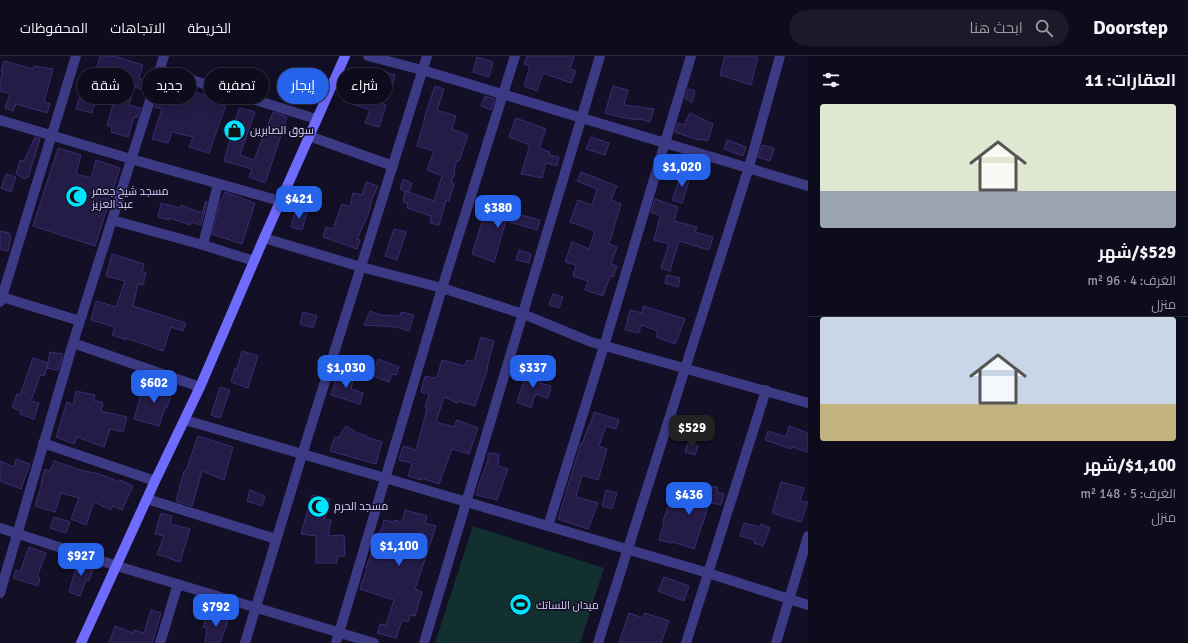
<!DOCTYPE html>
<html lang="ar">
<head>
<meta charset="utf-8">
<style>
	body { margin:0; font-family:Signika,Cairo,sans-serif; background:#1c1929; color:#f1f3f6; direction:rtl; height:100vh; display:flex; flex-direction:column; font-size:15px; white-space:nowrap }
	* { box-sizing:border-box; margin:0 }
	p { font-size:13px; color:#9b9ba3 }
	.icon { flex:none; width:22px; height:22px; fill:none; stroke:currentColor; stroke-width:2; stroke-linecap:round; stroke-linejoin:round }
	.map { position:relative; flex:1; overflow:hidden; direction:ltr }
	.side { display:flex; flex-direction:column; background:#0e0b1c; width:380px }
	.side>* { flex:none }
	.top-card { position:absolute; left:12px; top:12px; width:380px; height:36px; direction:rtl; display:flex; gap:8px }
	.price { position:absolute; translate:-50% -34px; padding:0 9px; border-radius:8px; background:#2563eb; color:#fff; font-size:13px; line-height:26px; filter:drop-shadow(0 1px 2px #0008) }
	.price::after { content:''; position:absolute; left:50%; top:24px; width:12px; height:9px; margin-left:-6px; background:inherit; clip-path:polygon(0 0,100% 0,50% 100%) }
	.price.current { background:#222; color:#fff }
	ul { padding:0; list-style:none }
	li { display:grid; align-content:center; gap:8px; height:212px; padding:0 12px }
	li+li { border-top:1px solid #2e2b3b }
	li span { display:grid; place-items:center; height:124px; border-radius:4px; color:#555 }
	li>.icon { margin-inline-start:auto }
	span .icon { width:72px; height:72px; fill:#fffc; stroke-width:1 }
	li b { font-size:17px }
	h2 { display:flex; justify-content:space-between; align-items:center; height:48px; padding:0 12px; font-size:17px }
	.pill { padding:0 14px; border-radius:18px; background:#0e0b1c; box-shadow:0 4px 16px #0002,0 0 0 1px #2e2b3b; font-size:14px; line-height:36px }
	.pill.current { background:#2563eb; color:#fff }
	header { display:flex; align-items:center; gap:24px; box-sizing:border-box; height:56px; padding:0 20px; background:#0e0b1c; border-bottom:1px solid #2e2b3b }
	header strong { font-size:19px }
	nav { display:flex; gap:22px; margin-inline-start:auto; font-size:14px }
	.search { width:280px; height:36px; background:#1c1929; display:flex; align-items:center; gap:10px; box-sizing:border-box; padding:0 14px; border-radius:22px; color:#9b9ba3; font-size:15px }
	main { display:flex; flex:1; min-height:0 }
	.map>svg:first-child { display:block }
	.green { fill:#12302f }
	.building { fill:#241b47; stroke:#3b2d73 }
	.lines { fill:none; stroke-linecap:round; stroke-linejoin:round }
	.street { stroke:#3d3a85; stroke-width:10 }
	.secondary { stroke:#6f6bff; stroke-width:10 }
	.labels { text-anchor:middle; stroke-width:3; stroke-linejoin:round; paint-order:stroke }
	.poi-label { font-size:11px; fill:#d9d4ff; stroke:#130f26; text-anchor:start }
</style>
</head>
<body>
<header>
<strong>Doorstep</strong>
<div class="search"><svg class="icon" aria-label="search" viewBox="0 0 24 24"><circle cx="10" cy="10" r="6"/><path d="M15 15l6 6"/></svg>ابحث هنا</div>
<nav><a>الخريطة</a><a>الاتجاهات</a><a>المحفوظات</a></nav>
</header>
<main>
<section class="side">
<h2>العقارات: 11<svg class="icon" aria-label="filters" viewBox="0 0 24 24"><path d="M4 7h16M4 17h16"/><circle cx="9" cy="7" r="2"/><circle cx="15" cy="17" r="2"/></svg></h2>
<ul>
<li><span style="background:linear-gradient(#dfe7d0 70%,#9aa5b1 0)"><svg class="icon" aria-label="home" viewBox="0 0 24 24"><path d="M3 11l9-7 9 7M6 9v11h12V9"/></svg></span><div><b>$529/شهر</b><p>الغرف: 4 · 96 m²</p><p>منزل</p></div></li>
<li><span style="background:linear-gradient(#c9d6e8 70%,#c2b280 0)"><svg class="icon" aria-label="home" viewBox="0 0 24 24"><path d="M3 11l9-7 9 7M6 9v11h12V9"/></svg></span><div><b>$1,100/شهر</b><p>الغرف: 5 · 148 m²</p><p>منزل</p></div></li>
</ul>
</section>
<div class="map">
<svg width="808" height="587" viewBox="0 0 808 587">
	<rect width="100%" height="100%" fill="#130f26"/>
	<polygon class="green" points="473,470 604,512 580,587 435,587"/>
	<g class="building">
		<polygon points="100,0 114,0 143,9 139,23 149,26 146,34 134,31 129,49 141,52 137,62 134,61 128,81 111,76 112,71 107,69 115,42 93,35 98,18 95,17"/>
		<polygon points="527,0 574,0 570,13 576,15 571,27 543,17 537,35 524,30 530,10 524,8"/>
		<polygon points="725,0 753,0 758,1 751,29 720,19"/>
		<polygon points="477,1 493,6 489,21 473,16"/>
		<polygon points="4,5 33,13 34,10 53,13 44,46 50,48 47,57 16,48 13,55 5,52 10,38 0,35 0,26 3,16 1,16"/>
		<polygon points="382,15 395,19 393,27 379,23"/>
		<polygon points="164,22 185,29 184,33 227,46 209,97 189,91 193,81 172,76 168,87 152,83 162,53 155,51"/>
		<polygon points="258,23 266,26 262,36 254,33"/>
		<polygon points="435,30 444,33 437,54 456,60 452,73 468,79 459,105 457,104 454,116 455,116 451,127 454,128 449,145 446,144 439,169 430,167 431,160 407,152 408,148 403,146 405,135 434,145 442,120 427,114 434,95 417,90 425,62 424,62"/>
		<polygon points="613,30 628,34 624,49 654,53 650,66 640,63 639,64 620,61 605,57"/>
		<polygon points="688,33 695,35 692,46 685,43"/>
		<polygon points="353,37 386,49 379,71 365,67 370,54 349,47"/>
		<polygon points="80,39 96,43 92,57 76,53"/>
		<polygon points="485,40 495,43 491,54 481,50"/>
		<polygon points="239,52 255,56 240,99 254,104 273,56 287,61 265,127 249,121 252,113 224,105"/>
		<polygon points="690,57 713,68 708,85 698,83 698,84 675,76 678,67 684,69"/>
		<polygon points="516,62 546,73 539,92 550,96 549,99 559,101 557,110 546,107 542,122 521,118 530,89 509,81"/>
		<polygon points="35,81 40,83 28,122 26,121 25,123 16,118 20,104 24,105"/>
		<polygon points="591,81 609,87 605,99 586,93"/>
		<polygon points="727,84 746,91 743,100 724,93"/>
		<polygon points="762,89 774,92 770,105 758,101"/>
		<polygon points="58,92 81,99 76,118 91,122 96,104 120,112 95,190 33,170"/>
		<polygon points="581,116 617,130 611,144 621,148 609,188 617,191 611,208 617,210 613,221 610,220 603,240 585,234 588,225 573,220 576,209 565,206 572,186 589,193 595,175 570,166 578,144 592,149 597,133 577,125"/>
		<polygon points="682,116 691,119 682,147 672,144"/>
		<polygon points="6,118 16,121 11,136 1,132"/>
		<polygon points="403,123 412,127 409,136 400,133"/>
		<polygon points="366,126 378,130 372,143 368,159 357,183 360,184 357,193 323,181 326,171 333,173 342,148 350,151 353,137 362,139"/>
		<polygon points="225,136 255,147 242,188 212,178 219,150"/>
		<polygon points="655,143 678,151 674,165 697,171 695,176 713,181 709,194 679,185 670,215 661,212 669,188 654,184 660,160 651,156"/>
		<polygon points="489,144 510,152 509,156 540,164 537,174 506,165 494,206 472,198"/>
		<polygon points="206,145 207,146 201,169 191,166 190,169 169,162 169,164 158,161 161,147 181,152 181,149 202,157"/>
		<polygon points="296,153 307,156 302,174 291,171"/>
		<polygon points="394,173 406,176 397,204 385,200"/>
		<polygon points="0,175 10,177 9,180 11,180 8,195 0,193"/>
		<polygon points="519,194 531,198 529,207 516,204"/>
		<polygon points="112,198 144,208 142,215 146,217 143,229 138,228 133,250 186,267 183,275 171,271 163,295 126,282 126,284 112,279 115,271 91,264 96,245 116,251 125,225 106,220"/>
		<polygon points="667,219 680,222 678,231 665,227"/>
		<polygon points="553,238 563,241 559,252 549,249"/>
		<polygon points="643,250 685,263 675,288 656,281 658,275 641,269 639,277 625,274 630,254 642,257"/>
		<polygon points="370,255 380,259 400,260 401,256 414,259 409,275 396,271 364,269"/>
		<polygon points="303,256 317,260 313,272 300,268"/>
		<polygon points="481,281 494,285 487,311 488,312 475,350 458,345 457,347 444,341 436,366 454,371 457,364 478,372 469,398 452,393 439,428 421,422 421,424 408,420 412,407 399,404 403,390 416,394 427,353 425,352 429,338 421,336 425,320 434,322 435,321 437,321 442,304 465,310 467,304 474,306"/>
		<polygon points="242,295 258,300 248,332 231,326 235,312 237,313"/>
		<polygon points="50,296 63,298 58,314 47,312"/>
		<polygon points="33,302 48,307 44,320 40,319 31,345 39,347 34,363 20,358 21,355 12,351 17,338 20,339"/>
		<polygon points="378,303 399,311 396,319 392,318 389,326 373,320"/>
		<polygon points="527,315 542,319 540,327 551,330 548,342 536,338 536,340 535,339 531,352 517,346"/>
		<polygon points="338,316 354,320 351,333 363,337 360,348 331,339"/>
		<polygon points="160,324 174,329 167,352 165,351 159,370 134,363 143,332 157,335"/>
		<polygon points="220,331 230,334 220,362 211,359"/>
		<polygon points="76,335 95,339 94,344 103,347 101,355 127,361 123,376 110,373 104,391 77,381 74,388 56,381 67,346 73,349"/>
		<polygon points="594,356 619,364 616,373 606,370 599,390 607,393 598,424 582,419 576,441 598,447 588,473 558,463 581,387 582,388 589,369 590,369"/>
		<polygon points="346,370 357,377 367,380 366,381 382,386 376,408 330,395 335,381 338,382"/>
		<polygon points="789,370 808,377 808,396 792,391 791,393 765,384 768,375 786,381"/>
		<polygon points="198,380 233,391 224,424 202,415 192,450 176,445 184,415 186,415"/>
		<polygon points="688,387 698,390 695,399 685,396"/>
		<polygon points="488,397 499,398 498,410 508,413 497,444 476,439 479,428 488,404"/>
		<polygon points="16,403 30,408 21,433 0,425 0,405 14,411"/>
		<polygon points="54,405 80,414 99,418 120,426 120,424 133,430 122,454 113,450 111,454 94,446 86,469 71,463 79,442 61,437 55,456 35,450 42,427 41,427 45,413 50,415"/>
		<polygon points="781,426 804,432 800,445 808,446 801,466 772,457"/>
		<polygon points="692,427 717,431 717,436 724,438 721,449 709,446 703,468 702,468 694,493 673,486 672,487 659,484 664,466 663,465 671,443 686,448"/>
		<polygon points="250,434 265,440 262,450 247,445"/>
		<polygon points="606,434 617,437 612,453 602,450"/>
		<polygon points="312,439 330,443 324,464 331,464 328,480 344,479 345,500 337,500 337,507 316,507 316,480 301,478"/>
		<polygon points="405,454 427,460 425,467 436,470 415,533 422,536 415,560 410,559 408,566 402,564 396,582 377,577 380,568 386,569 394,544 360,533 367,512 366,511 381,473 382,474 384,464 395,466 395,464 402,466"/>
		<polygon points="161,457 172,460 170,468 190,473 180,506 157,498 164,480 155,478"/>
		<polygon points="54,461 70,466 66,477 50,472"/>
		<polygon points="744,467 760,471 761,468 770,472 763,490 754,487 755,484 740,480"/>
		<polygon points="29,491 46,497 37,521 40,522 38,530 13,522 16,514 20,516"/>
		<polygon points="78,505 94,509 89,525 86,524 80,540 69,536"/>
		<polygon points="664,521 689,530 684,545 658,535"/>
		<polygon points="151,554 161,557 152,587 109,587 115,570 133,577 134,574 144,577"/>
		<polygon points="221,556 230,559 220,587 205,587 207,572 203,571 207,559 219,562"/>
		<polygon points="629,557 643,562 645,557 669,565 661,587 619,587"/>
	</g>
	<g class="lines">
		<g class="street">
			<polyline points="368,0 422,14 808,130"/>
			<polyline points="160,14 316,63"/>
			<polyline points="0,64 131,103 280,145"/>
			<polyline points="309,80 393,110"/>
			<polyline points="112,164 203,189 218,128"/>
			<polyline points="264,182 361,211 442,232 523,258 591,286 808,347"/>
			<polyline points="203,189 254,205"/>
			<polyline points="2,241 76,0"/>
			<polyline points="0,246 2,241 80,265"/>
			<polyline points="73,287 200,331"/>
			<polyline points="185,364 385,422 708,517 808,549"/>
			<polyline points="43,387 155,425"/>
			<polyline points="147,443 276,483"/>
			<polyline points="548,470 604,290 691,0"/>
			<polyline points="0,472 117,510 374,587"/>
			<polyline points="0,537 73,287 164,0"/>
			<polyline points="160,587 178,528"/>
			<polyline points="245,587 302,399 427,0"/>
			<polyline points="336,587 442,232 515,0"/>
			<polyline points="424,587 600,0"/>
			<polyline points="598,587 749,111 780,0"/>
			<polyline points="686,587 766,334"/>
			<polyline points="776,587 808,480"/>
		</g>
		<polyline class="secondary" points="81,587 155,425 200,331 264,182 345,0"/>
	</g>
	<defs>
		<symbol id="shop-disc" viewBox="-11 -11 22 22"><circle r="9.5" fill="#00e5ff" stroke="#130f26"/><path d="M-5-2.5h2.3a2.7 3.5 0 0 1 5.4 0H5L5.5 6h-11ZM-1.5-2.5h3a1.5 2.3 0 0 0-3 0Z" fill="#111"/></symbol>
		<symbol id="mosque-disc" viewBox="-11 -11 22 22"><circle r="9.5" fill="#00e5ff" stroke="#130f26"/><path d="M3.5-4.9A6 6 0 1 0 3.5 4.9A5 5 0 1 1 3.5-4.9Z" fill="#111"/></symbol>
		<symbol id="stadium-disc" viewBox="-11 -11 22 22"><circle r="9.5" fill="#00e5ff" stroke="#130f26"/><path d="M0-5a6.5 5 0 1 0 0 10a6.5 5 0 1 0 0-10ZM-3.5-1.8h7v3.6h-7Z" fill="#111"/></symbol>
	</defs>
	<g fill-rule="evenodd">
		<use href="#shop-disc" x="222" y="62" width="25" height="25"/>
		<use href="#mosque-disc" x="64" y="128" width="25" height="25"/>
		<use href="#mosque-disc" x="306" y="438" width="25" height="25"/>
		<use href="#stadium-disc" x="508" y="536" width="25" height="25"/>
	</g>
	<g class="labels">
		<g class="poi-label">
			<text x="250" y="78">سوق الصابرين</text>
			<text x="92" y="139">مسجد شيخ جعفر<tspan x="92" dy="13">عبد العزيز</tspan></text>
			<text x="334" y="454">مسجد الحرم</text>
			<text x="536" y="553">ميدان اللساتك</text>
		</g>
	</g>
</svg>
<b class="price" style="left:682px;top:132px">$1,020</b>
<b class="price" style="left:299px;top:164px">$421</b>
<b class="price" style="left:498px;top:173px">$380</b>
<b class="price" style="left:346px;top:333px">$1,030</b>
<b class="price" style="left:533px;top:333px">$337</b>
<b class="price" style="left:154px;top:348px">$602</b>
<b class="price current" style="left:692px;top:393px">$529</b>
<b class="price" style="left:689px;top:460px">$436</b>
<b class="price" style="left:399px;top:511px">$1,100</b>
<b class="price" style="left:81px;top:521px">$927</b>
<b class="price" style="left:216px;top:572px">$792</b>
<div class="top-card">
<a class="pill">شراء</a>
<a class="pill current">إيجار</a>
<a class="pill">تصفية</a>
<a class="pill">جديد</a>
<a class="pill">شقة</a>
</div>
</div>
</main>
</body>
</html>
